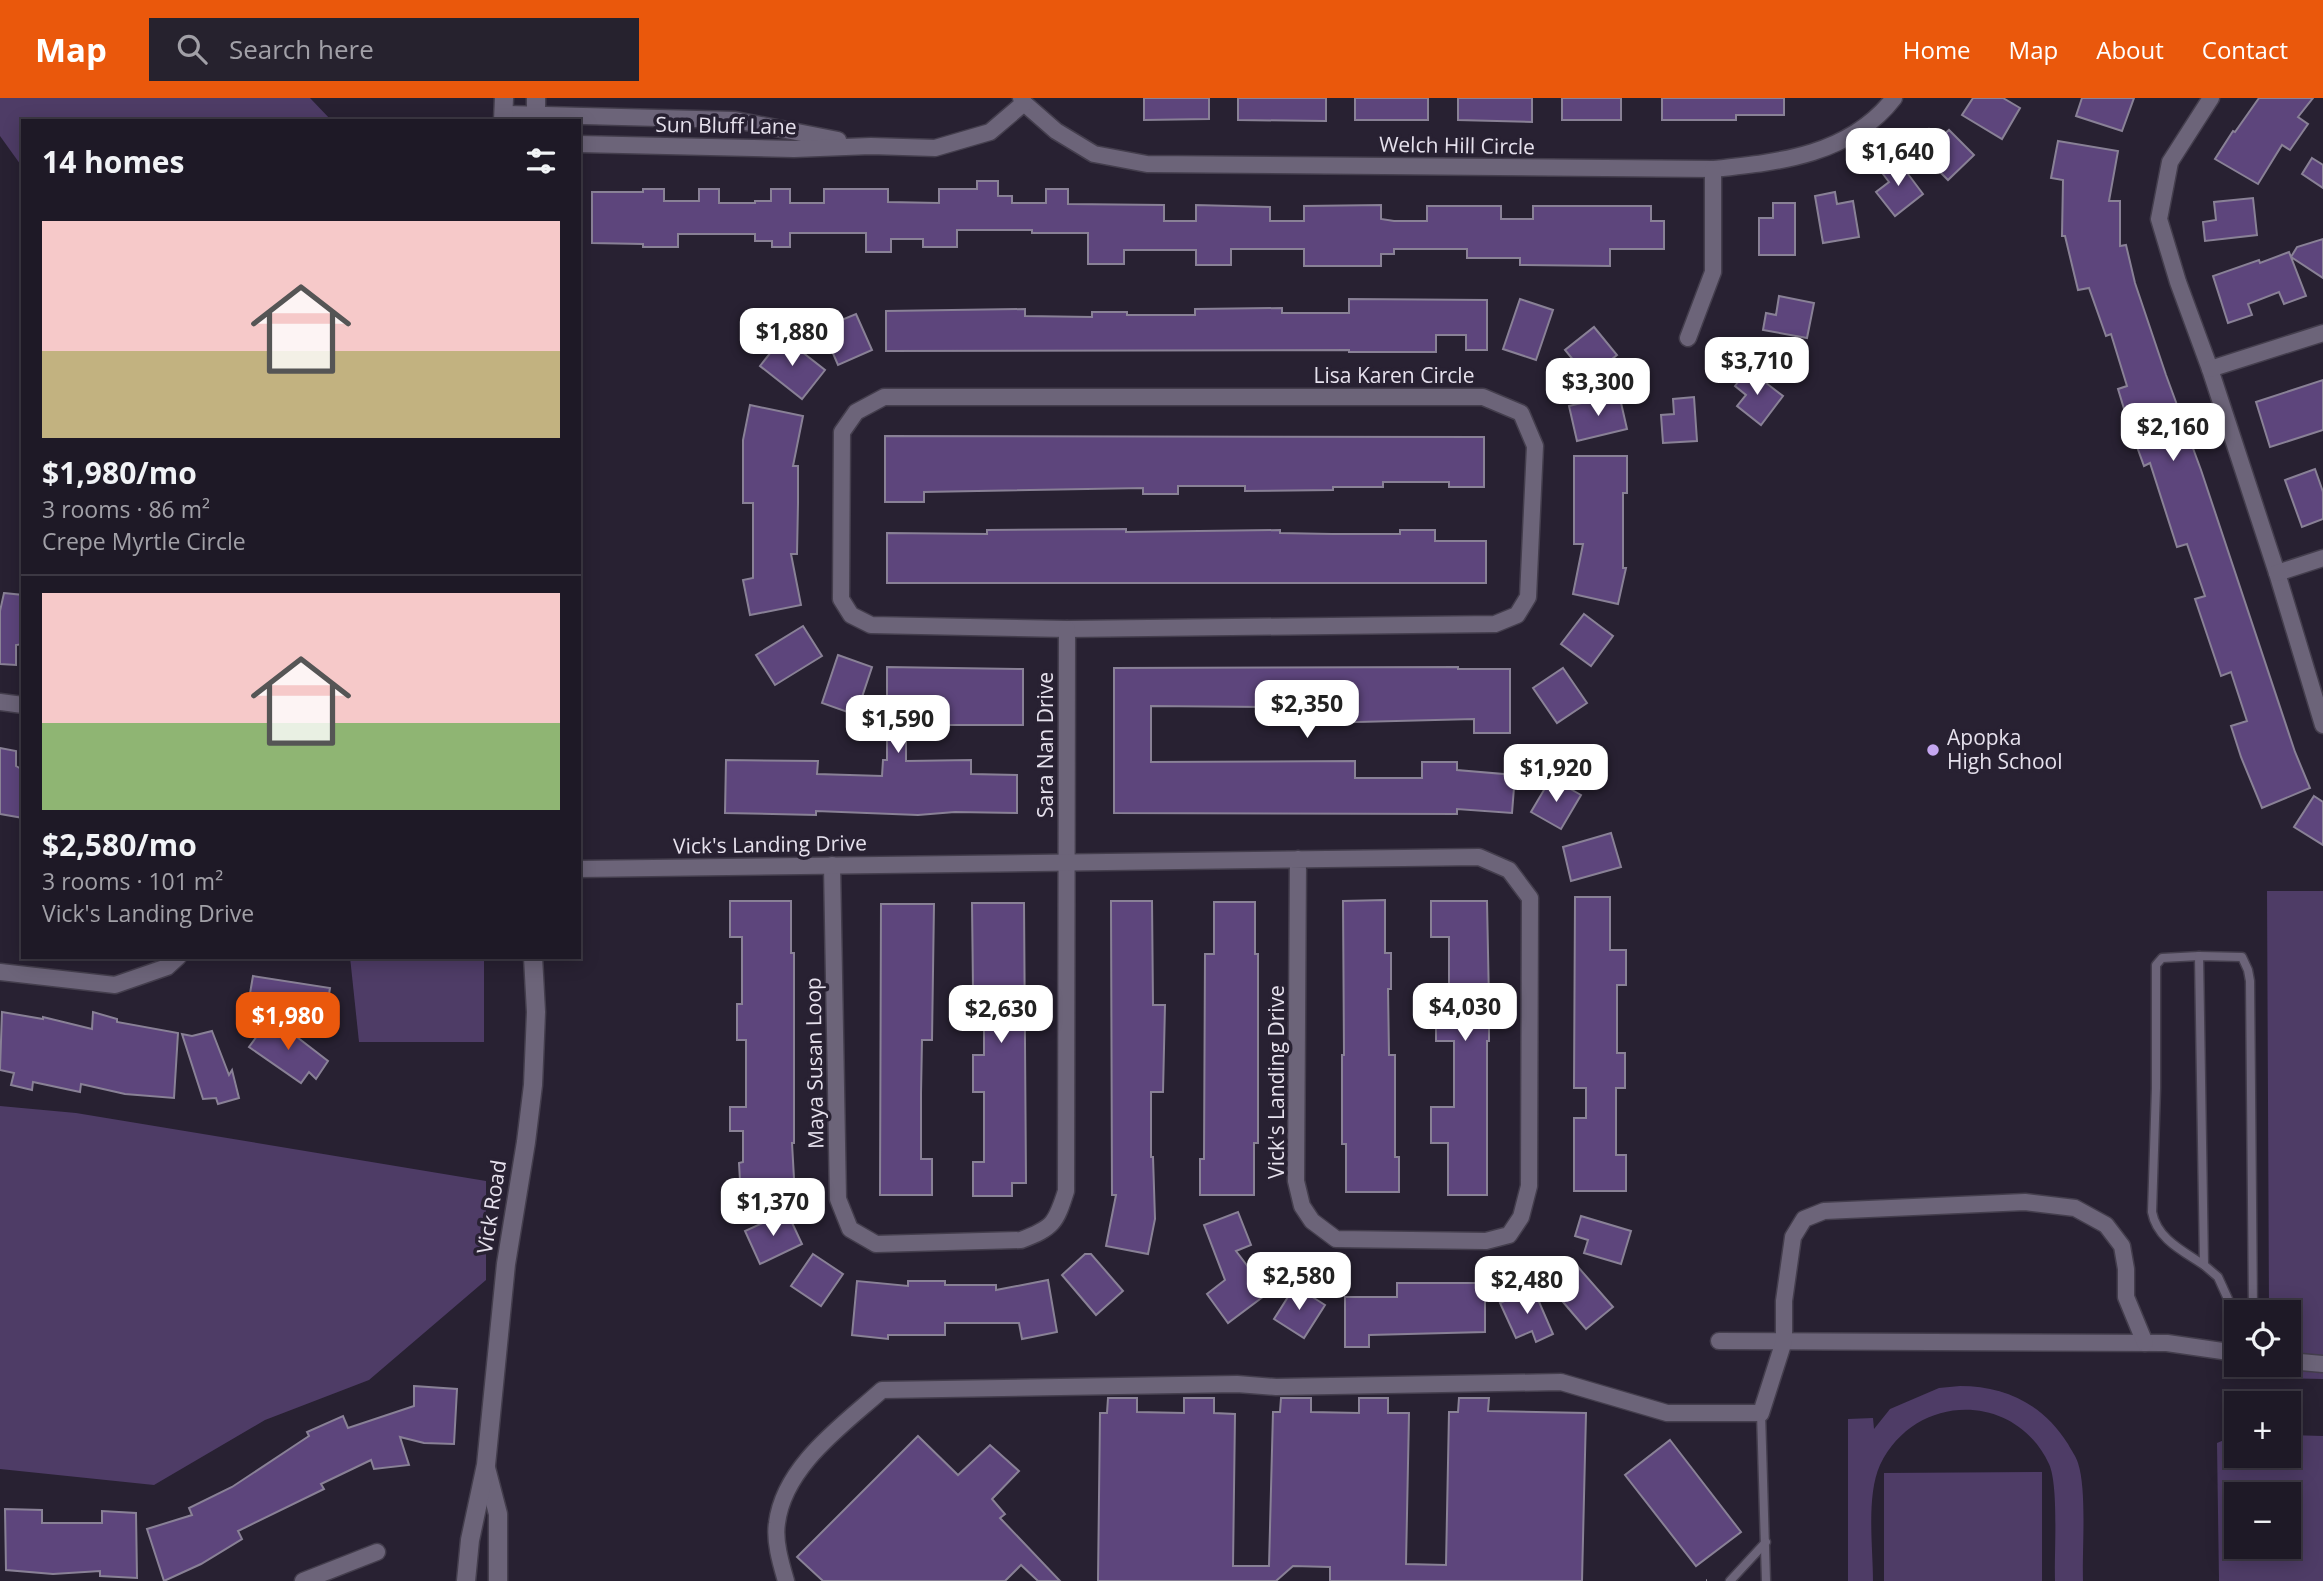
<!DOCTYPE html>
<html lang="en">
<head>
<meta charset="utf-8">
<style>
	body { margin:0; font-family:"Open Sans",sans-serif; background:#26222e; color:#f1f3f6; height:100vh; display:flex; flex-direction:column; font-size:26px; white-space:nowrap }
	* { box-sizing:border-box; margin:0 }
	p { font-size:23px; color:#a1a0a7 }
	.icon { flex:none; width:38px; height:38px; fill:none; stroke:currentColor; stroke-width:2; stroke-linecap:round; stroke-linejoin:round }
	.map { position:relative; flex:1; overflow:hidden }
	.drawer { position:absolute; left:21px; top:21px; width:560px; height:840px; display:flex; flex-direction:column; background:#1e1926; border-radius:0px; box-shadow:0 4px 18px #0003,0 0 0 2px #3c3843 }
	.drawer>* { flex:none }
	.buttons { position:absolute; left:2224px; top:1202px; display:grid; gap:14px }
	.buttons a { display:grid; place-items:center; width:77px; height:77px; border-radius:0px; background:#1e1926; box-shadow:0 4px 18px #0003,0 0 0 2px #3c3843; font-size:35px }
	.price { position:absolute; translate:-50% -60px; padding:0 16px; border-radius:14px; background:#fff; color:#222; font-size:23px; line-height:46px; filter:drop-shadow(0 2px 4px #0008) }
	.price::after { content:''; position:absolute; left:50%; top:42px; width:21px; height:16px; margin-left:-10px; background:inherit; clip-path:polygon(0 0,100% 0,50% 100%) }
	.price.current { background:#ea580c; color:#fff }
	ul { padding:0; list-style:none }
	li { display:grid; align-content:center; gap:14px; height:371px; padding:0 21px }
	li+li { border-top:2px solid #3c3843 }
	li span { display:grid; place-items:center; height:217px; border-radius:0px; color:#555 }
	li>.icon { margin-inline-start:auto }
	span .icon { width:126px; height:126px; fill:#fffc; stroke-width:1 }
	li b { font-size:30px }
	h2 { display:flex; justify-content:space-between; align-items:center; height:84px; padding:0 21px; font-size:30px }
	header { display:flex; align-items:center; gap:42px; box-sizing:border-box; height:98px; padding:0 35px; background:#ea580c; color:#fff }
	header strong { font-size:33px }
	nav { display:flex; gap:38px; margin-inline-start:auto; font-size:24px }
	.search { width:490px; height:63px; background:#26222e; display:flex; align-items:center; gap:18px; box-sizing:border-box; padding:0 24px; border-radius:0px; color:#a1a0a7; font-size:26px }
	.map>svg:first-child { display:block }
	.green { fill:#4e3c66; fill-rule:evenodd }
	.building { fill:#5d457c; stroke:#898196; stroke-width:2 }
	.lines { fill:none; stroke-linecap:round; stroke-linejoin:round }
	.service-casing { stroke:#443e4d; stroke-width:11 }
	.minor-casing { stroke:#443e4d; stroke-width:19 }
	.tertiary-casing { stroke:#443e4d; stroke-width:21 }
	.path { stroke:#8e8896; stroke-width:3.5; stroke-dasharray:2 5; stroke-linecap:butt }
	.service { stroke:#6c6479; stroke-width:8 }
	.minor { stroke:#6c6479; stroke-width:16 }
	.tertiary { stroke:#6c6479; stroke-width:18 }
	.poi-dot { fill:#c5a7f1; stroke:#282132; stroke-width:2.5 }
	.labels { text-anchor:middle; stroke-width:7; stroke-linejoin:round; paint-order:stroke }
	.street-label { font-size:21px; fill:#e6e1ed; stroke:#282132 }
	.poi-label { font-size:21px; fill:#e6e1ed; stroke:#282132; text-anchor:start }
</style>
</head>
<body>
<header>
<strong>Map</strong>
<div class="search"><svg class="icon" aria-label="search" viewBox="0 0 24 24"><circle cx="10" cy="10" r="6"/><path d="M15 15l6 6"/></svg>Search here</div>
<nav><a>Home</a><a>Map</a><a>About</a><a>Contact</a></nav>
</header>
<div class="map">
<svg width="2323" height="1483" viewBox="0 0 2323 1483">
	<rect width="100%" height="100%" fill="#282132"/>
	<g class="green">
		<polygon points="0,0 310,0 332,23 23,23 23,70 0,38"/>
		<polygon points="2267,793 2323,793 2323,1281 2269,1280 2269,1267 2289,1267 2289,1214 2269,1214"/>
		<polygon points="350,859 484,859 484,944 359,944"/>
		<polygon points="0,1008 76,1015 486,1083 486,1182 369,1282 265,1322 154,1387 0,1371"/>
		<path d="M1960,1288c45,0 83,18 108,58 3,6 8,12 10,19 9,27 4,87 5,118h-28c-1,-27 4,-95 -6,-117 -34,-73 -134,-72 -169,1 -14,31 -7,82 -7,116h-25v-162l25,-1 1,11 16,-20 49,-21z"/>
		<path d="M2236,1337v21h53v-21l34,1v145h-104l-2,-138zM2289,1396v53h-53v-53z"/>
		<polygon points="2042,1374 2042,1483 1884,1483 1884,1375"/>
	</g>
	<g class="building">
		<polygon points="1144,0 1209,0 1209,21 1144,22"/>
		<polygon points="1238,0 1326,0 1326,23 1238,22"/>
		<rect x="1355" y="0" width="73" height="22"/>
		<polygon points="1458,0 1532,0 1532,24 1458,22"/>
		<rect x="1562" y="0" width="59" height="22"/>
		<polygon points="1662,0 1784,0 1784,17 1736,17 1736,22 1662,22"/>
		<polygon points="1973,0 2003,0 2020,10 2002,41 1962,17"/>
		<polygon points="2082,0 2134,0 2122,33 2076,18"/>
		<polygon points="2259,0 2313,0 2298,19 2308,26 2290,52 2282,47 2258,86 2215,61 2233,33 2235,34"/>
		<polygon points="1929,31 1939,41 1949,32 1974,57 1948,82 1913,47"/>
		<polygon points="2058,43 2118,53 2109,103 2120,103 2120,148 2126,147 2135,185 2166,277 2201,372 2295,654 2310,690 2262,710 2241,659 2231,628 2247,623 2231,574 2221,578 2195,501 2205,498 2187,446 2177,449 2150,365 2144,368 2128,324 2118,291 2127,288 2111,236 2106,238 2089,190 2078,192 2065,138 2062,138 2063,82 2051,80"/>
		<polygon points="1896,60 1923,96 1895,118 1876,94 1889,84 1880,72"/>
		<polygon points="2312,60 2323,67 2323,90 2302,76"/>
		<polygon points="977,83 998,83 998,98 1012,98 1012,105 1046,105 1046,91 1068,91 1068,106 1164,107 1164,123 1196,123 1196,107 1270,109 1270,123 1304,123 1304,108 1381,107 1381,121 1394,123 1427,123 1427,108 1501,108 1501,121 1533,121 1533,108 1651,108 1651,123 1664,123 1664,151 1610,151 1610,168 1520,167 1520,160 1467,160 1467,151 1394,151 1394,156 1381,156 1381,168 1304,168 1304,151 1231,151 1231,167 1196,167 1196,152 1124,152 1124,166 1088,166 1088,135 1032,135 1032,132 957,132 957,149 923,149 923,141 891,141 891,154 866,154 866,135 790,135 790,149 772,149 772,143 755,143 755,136 678,136 678,149 643,149 643,146 592,145 592,94 643,94 643,91 664,91 664,103 699,103 699,91 719,91 719,105 755,105 755,103 771,103 771,91 790,91 790,105 824,105 824,91 888,91 888,104 939,105 939,91 977,91"/>
		<polygon points="1835,94 1837,106 1853,103 1859,139 1823,145 1815,98"/>
		<polygon points="2253,100 2257,137 2205,143 2203,124 2216,122 2214,104"/>
		<polygon points="1773,105 1795,105 1795,157 1759,157 1759,120 1773,120"/>
		<polygon points="2323,141 2323,180 2291,159 2306,198 2284,206 2279,194 2248,206 2252,217 2228,225 2213,178 2259,162 2260,165 2289,154 2291,159 2297,149"/>
		<polygon points="1779,198 1814,205 1807,240 1763,232 1766,215 1776,217"/>
		<polygon points="1349,201 1487,202 1487,252 1466,252 1466,237 1436,237 1436,254 1349,254 1349,252 886,253 886,213 1025,211 1025,218 1092,219 1092,214 1127,214 1127,217 1195,217 1195,211 1282,210 1282,215 1349,215"/>
		<polygon points="1520,201 1553,212 1536,262 1503,251"/>
		<polygon points="856,216 872,252 838,267 822,230"/>
		<polygon points="1594,229 1617,257 1588,280 1565,252"/>
		<polygon points="783,239 825,272 802,301 760,268"/>
		<polygon points="1748,271 1783,298 1761,327 1737,308 1746,297 1735,288"/>
		<polygon points="2323,282 2323,332 2270,349 2256,304"/>
		<polygon points="1619,296 1627,331 1577,343 1569,308"/>
		<polygon points="1694,299 1697,343 1663,345 1661,317 1674,316 1673,301"/>
		<polygon points="750,307 803,318 793,368 798,368 798,405 797,456 791,456 801,507 750,517 743,482 753,480 753,405 743,405 743,342"/>
		<polygon points="885,338 1484,339 1484,389 1449,389 1449,384 1383,384 1383,389 1333,389 1333,392 1245,393 1245,388 1178,388 1178,396 1143,396 1143,390 924,394 924,404 885,404"/>
		<polygon points="1574,358 1627,358 1627,395 1623,395 1623,470 1626,470 1618,506 1573,496 1583,446 1574,446"/>
		<polygon points="2315,371 2323,394 2323,421 2302,429 2285,382"/>
		<polygon points="1126,431 1126,434 1280,432 1280,435 1332,436 1400,436 1400,432 1435,432 1435,443 1486,443 1486,485 887,485 887,435 987,436 987,432"/>
		<polygon points="4,495 23,497 23,546 16,547 16,567 0,566 0,513"/>
		<polygon points="1584,516 1613,538 1591,568 1561,546"/>
		<polygon points="803,528 822,558 775,587 756,557"/>
		<polygon points="838,557 872,569 856,617 822,605"/>
		<polygon points="887,569 1023,571 1023,627 906,627 906,663 971,662 971,676 1017,677 1017,715 955,714 918,717 816,713 816,717 725,715 726,662 818,663 817,676 882,678 883,662 887,662"/>
		<polygon points="1458,569 1458,571 1510,571 1510,635 1474,635 1474,621 1319,625 1319,623 1267,623 1267,609 1151,608 1151,664 1355,663 1355,680 1422,680 1422,664 1457,664 1457,672 1515,677 1512,715 1457,711 1457,716 1114,715 1114,570"/>
		<polygon points="1563,570 1587,605 1557,625 1533,590"/>
		<polygon points="0,650 16,653 16,668 23,672 23,720 0,716"/>
		<polygon points="1551,680 1581,697 1561,731 1531,714"/>
		<polygon points="2314,698 2323,704 2323,747 2294,729"/>
		<polygon points="1611,735 1621,769 1571,783 1563,749"/>
		<polygon points="1575,799 1610,799 1610,852 1626,852 1626,887 1617,887 1617,955 1625,955 1625,990 1616,990 1616,1057 1626,1057 1626,1093 1574,1093 1574,1020 1586,1020 1586,990 1574,990"/>
		<polygon points="1385,802 1385,855 1391,855 1391,891 1388,891 1389,957 1395,957 1395,1059 1399,1059 1399,1094 1346,1094 1346,1046 1342,1046 1342,957 1344,957 1343,803"/>
		<polygon points="730,803 791,803 791,855 794,855 794,1045 792,1045 795,1098 741,1100 739,1065 743,1064 743,1033 730,1033 730,1009 746,1009 746,942 737,942 737,906 742,906 742,839 730,839"/>
		<polygon points="1111,803 1152,803 1153,907 1165,907 1163,994 1151,994 1151,1059 1153,1059 1155,1121 1148,1156 1106,1148 1116,1097 1112,1097"/>
		<polygon points="1431,803 1487,803 1489,905 1489,943 1487,943 1487,1097 1448,1097 1448,1045 1431,1045 1431,1009 1454,1009 1454,943 1436,943 1436,905 1449,905 1449,839 1431,839"/>
		<polygon points="1214,804 1255,804 1255,856 1258,856 1258,1045 1254,1045 1254,1097 1200,1097 1200,1061 1204,1061 1205,856 1214,856"/>
		<polygon points="972,805 1024,805 1026,1085 1012,1085 1012,1098 973,1098 973,1064 984,1064 984,994 973,994 973,957 984,957 984,891 973,891"/>
		<polygon points="881,806 934,806 932,942 922,942 921,995 921,1061 932,1061 932,1097 880,1097"/>
		<polygon points="253,878 330,890 325,920 248,907"/>
		<polygon points="2,914 43,921 43,919 92,931 93,914 117,921 117,924 178,935 174,1000 125,996 81,986 80,994 33,984 32,992 11,987 14,975 0,972"/>
		<polygon points="271,919 328,963 316,981 309,974 301,985 249,949"/>
		<polygon points="212,933 229,977 232,972 239,1000 218,1006 216,1000 203,1001 182,936 192,938"/>
		<polygon points="787,1114 802,1146 760,1166 745,1133"/>
		<polygon points="1238,1114 1251,1147 1236,1153 1268,1195 1228,1225 1207,1196 1225,1182 1204,1127"/>
		<polygon points="1581,1118 1631,1133 1621,1166 1584,1155 1588,1142 1575,1138"/>
		<polygon points="813,1156 843,1176 821,1208 791,1188"/>
		<polygon points="1085,1156 1091,1156 1123,1193 1096,1217 1062,1177"/>
		<polygon points="1578,1169 1613,1209 1586,1231 1552,1191"/>
		<polygon points="1048,1182 1057,1234 1022,1241 1019,1225 945,1225 945,1237 888,1237 888,1241 852,1237 857,1183 908,1188 908,1183 945,1183 945,1187 996,1187 996,1192"/>
		<polygon points="1397,1185 1485,1185 1485,1234 1369,1237 1369,1249 1345,1249 1345,1199 1397,1199"/>
		<polygon points="1295,1188 1325,1207 1304,1240 1274,1221"/>
		<polygon points="1533,1190 1553,1236 1536,1244 1532,1233 1516,1240 1500,1205"/>
		<polygon points="414,1288 457,1291 454,1346 424,1345 400,1339 409,1367 374,1371 371,1362 321,1386 324,1391 238,1433 242,1441 201,1466 164,1483 147,1431 192,1417 189,1410 232,1389 309,1338 307,1334 343,1318 348,1330 414,1308"/>
		<polygon points="1108,1300 1137,1300 1137,1314 1184,1315 1184,1300 1214,1300 1214,1315 1235,1316 1233,1468 1269,1468 1273,1314 1280,1314 1281,1300 1311,1300 1311,1314 1359,1315 1359,1300 1388,1300 1388,1315 1409,1315 1406,1466 1446,1467 1449,1314 1458,1314 1459,1300 1489,1300 1488,1313 1586,1315 1582,1483 1330,1483 1330,1469 1293,1468 1276,1483 1098,1483 1100,1315 1107,1315"/>
		<polygon points="918,1338 958,1377 990,1347 1019,1373 992,1401 1005,1416 1000,1420 1060,1483 1038,1483 1021,1467 1005,1483 823,1483 797,1459"/>
		<polygon points="1670,1342 1741,1434 1696,1468 1625,1377"/>
		<polygon points="5,1411 42,1412 42,1425 102,1425 102,1413 136,1415 137,1480 100,1478 100,1473 53,1476 6,1472"/>
	</g>
	<g class="lines">
		<defs>
			<g id="service">
				<path d="M2199,858l-37,2 -6,7v123l-4,124c5,27 31,39 52,53"/>
				<polyline points="2230,1254 2228,1201 2218,1179 2204,1167 2199,858 2242,859 2248,872 2250,883 2253,1214"/>
				<polyline points="1761,1315 1766,1483"/>
				<polyline points="1730,1483 1766,1444"/>
			</g>
			<g id="minor">
				<path d="M1021,0l3,5 32,28 38,23 53,10 566,5c67,-7 137,-14 181,-71"/>
				<polyline points="2211,0 2170,64 2159,121 2178,184 2210,271 2277,475 2323,627"/>
				<polyline points="504,16 735,22 838,42"/>
				<polyline points="579,46 794,51 871,48 935,50 990,34 1024,5"/>
				<polyline points="1688,240 1713,174 1713,71"/>
				<polyline points="2210,271 2323,235"/>
				<polygon points="884,299 1483,299 1521,315 1535,348 1528,499 1517,517 1495,526 1067,531 871,527 851,517 841,501 842,334 856,314"/>
				<polyline points="2277,475 2323,460"/>
				<polyline points="0,604 23,607"/>
				<path d="M832,767l6,334 12,30 26,15 145,-4c32,-12 35,-17 45,-49l1,-562"/>
				<polyline points="579,771 1479,759 1509,772 1530,800 1529,1088 1521,1119 1509,1137 1486,1143 1336,1141 1312,1123 1302,1108 1296,1083 1298,761"/>
				<polyline points="0,874 115,887 167,869 178,859"/>
				<polyline points="1719,1243 2167,1245 2236,1255"/>
				<polyline points="2289,1263 2323,1266"/>
				<polyline points="303,1483 377,1454"/>
				<path d="M786,1483c-5,-17 -12,-40 -9,-58 7,-57 66,-98 105,-133l355,-6 39,3 285,-5 106,31h94l23,-72v-40l9,-64 11,-18 20,-8 201,-9 50,6 31,17 16,21 4,23v28l19,46"/>
			</g>
			<g id="tertiary">
				<polyline points="503,23 504,0"/>
				<polyline points="536,23 536,0"/>
				<polyline points="486,1370 498,1416 498,1483"/>
				<polyline points="466,1483 470,1442 486,1367 506,1166 526,1044 533,987 536,914 533,859"/>
			</g>
		</defs>
		<use href="#service" class="service-casing"/>
		<use href="#minor" class="minor-casing"/>
		<use href="#tertiary" class="tertiary-casing"/>
		<polyline class="path" points="1706,1483 1707,1483"/>
		<use href="#service" class="service"/>
		<use href="#minor" class="minor"/>
		<use href="#tertiary" class="tertiary"/>
	</g>
	<circle class="poi-dot" cx="1933" cy="652" r="7"/>
	<g class="labels">
		<g class="street-label">
			<text transform="translate(726 28) rotate(1)" y="7">Sun Bluff Lane</text>
			<text transform="translate(1457 48) rotate(1)" y="7">Welch Hill Circle</text>
			<text x="1394" y="285">Lisa Karen Circle</text>
			<text transform="translate(1046 647) rotate(-90)" y="7">Sara Nan Drive</text>
			<text transform="translate(770 747) rotate(-1)" y="7">Vick's Landing Drive</text>
			<text transform="translate(815 965) rotate(-91)" y="7">Maya Susan Loop</text>
			<text transform="translate(1277 984) rotate(-90)" y="7">Vick's Landing Drive</text>
			<text transform="translate(492 1109) rotate(-81)" y="7">Vick Road</text>
		</g>
		<g class="poi-label">
			<text x="1947" y="647">Apopka<tspan x="1947" dy="24">High School</tspan></text>
		</g>
	</g>
</svg>
<div class="buttons">
<a><svg class="icon" aria-label="locate" viewBox="0 0 24 24"><circle cx="12" cy="12" r="6"/><path d="M12 2v4M12 18v4M2 12h4M18 12h4"/></svg></a>
<a>+</a>
<a>−</a>
</div>
<b class="price" style="left:1898px;top:90px">$1,640</b>
<b class="price" style="left:792px;top:270px">$1,880</b>
<b class="price" style="left:1757px;top:299px">$3,710</b>
<b class="price" style="left:1598px;top:320px">$3,300</b>
<b class="price" style="left:2173px;top:365px">$2,160</b>
<b class="price" style="left:1307px;top:642px">$2,350</b>
<b class="price" style="left:898px;top:657px">$1,590</b>
<b class="price" style="left:1556px;top:706px">$1,920</b>
<b class="price" style="left:1465px;top:945px">$4,030</b>
<b class="price" style="left:1001px;top:947px">$2,630</b>
<b class="price current" style="left:288px;top:954px">$1,980</b>
<b class="price" style="left:773px;top:1140px">$1,370</b>
<b class="price" style="left:1299px;top:1214px">$2,580</b>
<b class="price" style="left:1527px;top:1218px">$2,480</b>
<section class="drawer">
<h2>14 homes<svg class="icon" aria-label="filters" viewBox="0 0 24 24"><path d="M4 7h16M4 17h16"/><circle cx="9" cy="7" r="2"/><circle cx="15" cy="17" r="2"/></svg></h2>
<ul>
<li><span style="background:linear-gradient(#f6c9c9 60%,#c2b280 0)"><svg class="icon" aria-label="home" viewBox="0 0 24 24"><path d="M3 11l9-7 9 7M6 9v11h12V9"/></svg></span><div><b>$1,980/mo</b><p>3 rooms · 86 m²</p><p>Crepe Myrtle Circle</p></div></li>
<li><span style="background:linear-gradient(#f6c9c9 60%,#8fb573 0)"><svg class="icon" aria-label="home" viewBox="0 0 24 24"><path d="M3 11l9-7 9 7M6 9v11h12V9"/></svg></span><div><b>$2,580/mo</b><p>3 rooms · 101 m²</p><p>Vick's Landing Drive</p></div></li>
</ul>
</section>
</div>
</body>
</html>
